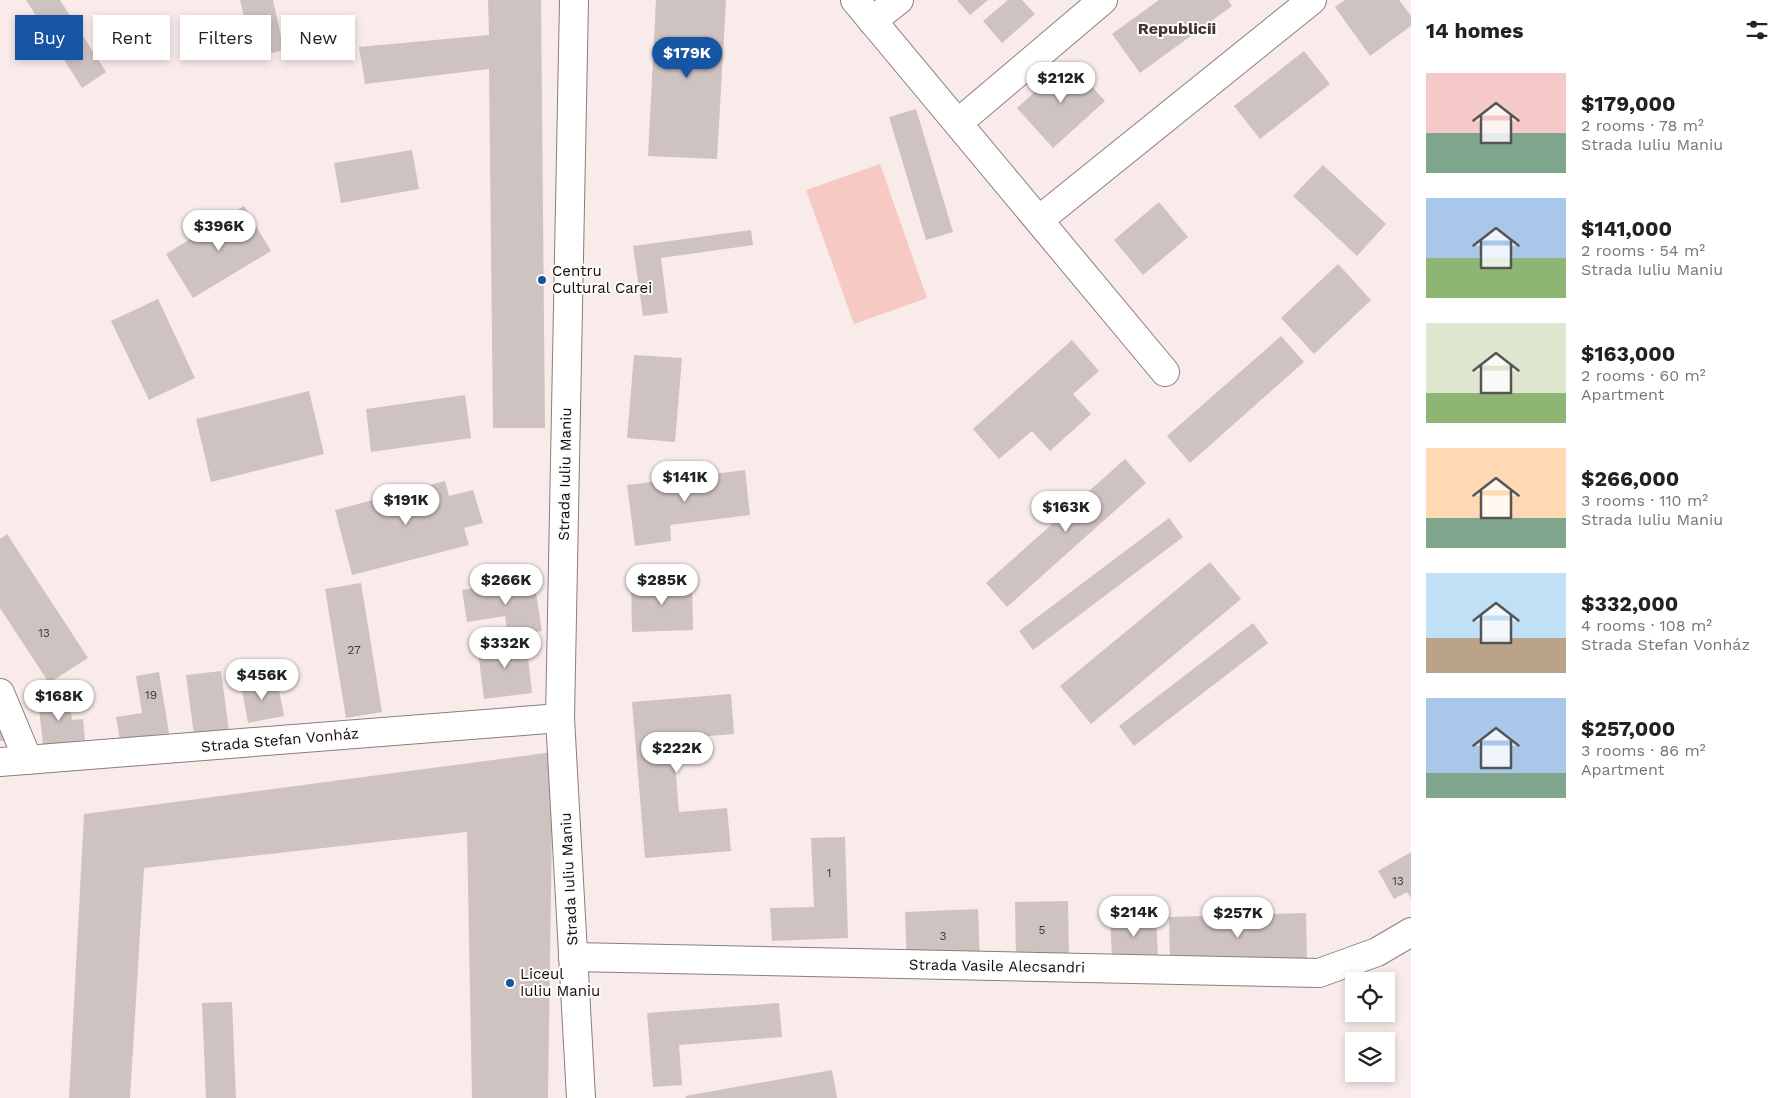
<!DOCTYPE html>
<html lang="en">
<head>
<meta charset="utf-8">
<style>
	body { margin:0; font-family:"Work Sans",sans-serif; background:#f6f6f6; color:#222; height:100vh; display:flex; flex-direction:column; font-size:19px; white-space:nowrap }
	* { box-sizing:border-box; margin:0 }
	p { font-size:16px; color:#767676 }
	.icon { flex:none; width:28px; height:28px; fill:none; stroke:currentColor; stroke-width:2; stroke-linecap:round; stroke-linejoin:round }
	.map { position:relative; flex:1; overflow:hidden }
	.side { display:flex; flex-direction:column; background:#fff; width:375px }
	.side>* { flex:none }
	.hud { position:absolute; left:15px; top:15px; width:475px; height:45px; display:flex; gap:10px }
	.fabs { position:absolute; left:1345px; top:972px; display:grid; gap:10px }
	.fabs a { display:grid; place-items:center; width:50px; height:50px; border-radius:0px; background:#fff; box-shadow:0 2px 8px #0003; font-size:25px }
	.price { position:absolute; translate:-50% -42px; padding:0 11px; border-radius:18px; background:#fff; color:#222; font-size:16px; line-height:32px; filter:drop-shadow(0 1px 2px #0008) }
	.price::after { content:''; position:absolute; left:50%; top:30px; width:15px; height:11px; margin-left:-8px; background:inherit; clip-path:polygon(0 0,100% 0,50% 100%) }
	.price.on { background:#1654a4; color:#fff }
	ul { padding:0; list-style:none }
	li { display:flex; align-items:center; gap:15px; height:125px; padding:0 15px }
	li span { display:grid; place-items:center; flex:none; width:140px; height:100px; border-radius:0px; color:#555 }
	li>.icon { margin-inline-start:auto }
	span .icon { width:60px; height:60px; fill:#fffc; stroke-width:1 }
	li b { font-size:21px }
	h2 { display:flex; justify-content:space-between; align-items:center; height:60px; padding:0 15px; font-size:21px }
	.chip { padding:0 18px; border-radius:0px; background:#fff; box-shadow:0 2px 8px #0003; font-size:18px; line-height:45px }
	.chip.on { background:#1654a4; color:#fff }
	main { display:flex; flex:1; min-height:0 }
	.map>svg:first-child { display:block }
	.green { fill:#f6cac2 }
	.building { fill:#cfc3c1 }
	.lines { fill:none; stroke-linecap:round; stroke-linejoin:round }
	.minor-casing { stroke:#8a7e7c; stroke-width:30 }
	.tertiary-casing { stroke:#8a7e7c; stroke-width:30 }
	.minor { stroke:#fff; stroke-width:28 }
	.tertiary { stroke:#fff; stroke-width:28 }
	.poi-dot { fill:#1654a4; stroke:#fefbfb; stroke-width:2 }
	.labels { text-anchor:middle; stroke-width:4; stroke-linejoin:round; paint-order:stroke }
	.number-label { font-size:12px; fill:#403a38 }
	.poi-label { font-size:15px; fill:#100c0b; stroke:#fefbfb; text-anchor:start }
	.street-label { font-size:15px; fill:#100c0b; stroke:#fefbfb }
	.neighbourhood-label { font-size:16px; font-weight:bold; fill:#3f3533; stroke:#fefbfb }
</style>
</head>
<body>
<main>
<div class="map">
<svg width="1411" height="1098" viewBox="0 0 1411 1098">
	<rect width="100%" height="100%" fill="#f8ebe9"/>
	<polygon class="green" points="880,164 927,298 854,324 806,190"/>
	<g class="building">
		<polygon points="26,0 60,0 106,72 82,88"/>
		<polygon points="240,0 273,0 284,50 253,57"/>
		<polygon points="488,0 541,0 545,428 493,428 489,69 365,84 359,47 489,35"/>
		<polygon points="656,0 726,0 717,159 648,156"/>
		<polygon points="957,0 988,0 970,15"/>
		<polygon points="1008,0 1022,0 1035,14 1002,43 983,21"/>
		<polygon points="1159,0 1228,0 1232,6 1140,73 1112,34"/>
		<polygon points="1345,0 1399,0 1411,16 1411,26 1370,56 1335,7"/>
		<polygon points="1304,51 1330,84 1260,139 1234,106"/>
		<polygon points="1069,61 1105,101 1053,148 1017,108"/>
		<polygon points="916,109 953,232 926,240 889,117"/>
		<polygon points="412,150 419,189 341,203 334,163"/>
		<polygon points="1323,165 1386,224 1357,256 1293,196"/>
		<polygon points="1159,202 1188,237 1143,275 1114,240"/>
		<polygon points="244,206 271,251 193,298 166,254"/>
		<polygon points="751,230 753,245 661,258 668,313 643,316 633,246"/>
		<polygon points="1338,264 1371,300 1314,354 1281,318"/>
		<polygon points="158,299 195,378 149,400 111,321"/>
		<polygon points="1281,336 1304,362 1190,463 1167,436"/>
		<polygon points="1072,340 1099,371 1073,394 1091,414 1050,451 1032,431 999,459 973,429"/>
		<polygon points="634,355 682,358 675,442 627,438"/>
		<polygon points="309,391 324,454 211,482 196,419"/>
		<polygon points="465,395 471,438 371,452 366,409"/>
		<polygon points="1125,459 1146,483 1007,607 986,583"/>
		<polygon points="745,470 750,515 670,525 671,541 635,546 627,485"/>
		<polygon points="445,481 449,496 473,490 483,523 464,528 469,545 352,575 335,510"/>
		<polygon points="1169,518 1183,537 1033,650 1019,631"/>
		<polygon points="7,534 88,658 49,683 0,608 0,539"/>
		<polygon points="1210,562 1241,599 1091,724 1060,686"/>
		<polygon points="534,580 542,631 508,636 505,616 467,622 462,590"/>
		<polygon points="692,581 693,630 632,632 631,583"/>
		<polygon points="361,583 382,712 346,718 325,589"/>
		<polygon points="1253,623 1268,643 1134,746 1119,726"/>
		<polygon points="526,639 532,693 484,699 477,644"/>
		<polygon points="221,671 229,731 194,735 186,675"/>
		<polygon points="159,672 169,733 120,741 116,717 142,713 136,676"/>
		<polygon points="277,679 284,716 248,723 241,685"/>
		<polygon points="731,694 734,734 673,739 679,812 727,808 731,851 645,858 632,702"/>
		<polygon points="69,696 72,720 83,719 85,740 43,745 38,699"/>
		<polygon points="0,724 8,740 0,741"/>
		<polygon points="553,752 548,1098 472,1098 467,832 144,868 130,1098 69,1098 84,814"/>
		<polygon points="845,837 848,938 772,941 770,908 814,907 811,838"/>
		<polygon points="1411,852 1411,898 1407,892 1394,899 1378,871"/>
		<polygon points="1068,901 1069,959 1016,960 1015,902"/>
		<polygon points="978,909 980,961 907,964 905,912"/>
		<polygon points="1306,913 1307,961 1170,965 1169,917"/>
		<polygon points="1156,917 1158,956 1112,958 1110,919"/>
		<polygon points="232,1002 236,1098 206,1098 202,1003"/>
		<polygon points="779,1003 782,1037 679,1045 682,1085 653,1087 647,1013"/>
		<polygon points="832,1070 837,1098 686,1098 685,1096"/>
	</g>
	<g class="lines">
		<defs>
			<g id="minor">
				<polyline points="855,0 1165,372"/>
				<polyline points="872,21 899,0"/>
				<polyline points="958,123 1103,0"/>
				<polyline points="1039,220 1312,0"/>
				<polyline points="0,693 28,760"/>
				<polyline points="0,762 560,718"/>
				<polyline points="573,957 1319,973 1377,952 1411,932"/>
			</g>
			<polyline id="tertiary" points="574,0 560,718 581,1098"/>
		</defs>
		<use href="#minor" class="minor-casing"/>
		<use href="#tertiary" class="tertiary-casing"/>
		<use href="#minor" class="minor"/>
		<use href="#tertiary" class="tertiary"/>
	</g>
	<g class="poi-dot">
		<circle cx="542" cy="280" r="5"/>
		<circle cx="510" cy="983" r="5"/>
	</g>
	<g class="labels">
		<g class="number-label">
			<text x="44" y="637">13</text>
			<text x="354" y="654">27</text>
			<text x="151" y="699">19</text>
			<text x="829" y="877">1</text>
			<text x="1398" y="885">13</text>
			<text x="1042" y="934">5</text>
			<text x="943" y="940">3</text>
		</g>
		<g class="poi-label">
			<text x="552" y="276">Centru<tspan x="552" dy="17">Cultural Carei</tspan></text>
			<text x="520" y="979">Liceul<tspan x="520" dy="17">Iuliu Maniu</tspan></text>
		</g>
		<g class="street-label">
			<text transform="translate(565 474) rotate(-89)" y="5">Strada Iuliu Maniu</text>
			<text transform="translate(280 740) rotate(-5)" y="5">Strada Stefan Vonház</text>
			<text transform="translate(569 879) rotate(-93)" y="5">Strada Iuliu Maniu</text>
			<text transform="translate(997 966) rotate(1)" y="5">Strada Vasile Alecsandri</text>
		</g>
		<g class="neighbourhood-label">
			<text x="1177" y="34">Republicii</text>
		</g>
	</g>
</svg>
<div class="fabs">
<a><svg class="icon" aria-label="locate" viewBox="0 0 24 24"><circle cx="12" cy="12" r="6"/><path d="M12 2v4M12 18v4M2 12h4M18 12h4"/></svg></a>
<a><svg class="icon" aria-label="layers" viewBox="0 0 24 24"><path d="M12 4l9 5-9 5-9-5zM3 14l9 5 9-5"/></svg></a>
</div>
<b class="price on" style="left:687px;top:79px">$179K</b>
<b class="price" style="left:1061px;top:104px">$212K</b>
<b class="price" style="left:219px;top:252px">$396K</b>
<b class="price" style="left:685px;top:503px">$141K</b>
<b class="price" style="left:406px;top:526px">$191K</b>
<b class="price" style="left:1066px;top:533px">$163K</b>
<b class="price" style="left:506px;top:606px">$266K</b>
<b class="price" style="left:662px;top:606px">$285K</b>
<b class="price" style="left:505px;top:669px">$332K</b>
<b class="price" style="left:262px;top:701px">$456K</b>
<b class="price" style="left:59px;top:722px">$168K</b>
<b class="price" style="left:677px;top:774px">$222K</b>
<b class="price" style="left:1134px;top:938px">$214K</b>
<b class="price" style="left:1238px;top:939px">$257K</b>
<div class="hud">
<a class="chip on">Buy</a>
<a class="chip">Rent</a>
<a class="chip">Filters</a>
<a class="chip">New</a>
</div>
</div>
<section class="side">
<h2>14 homes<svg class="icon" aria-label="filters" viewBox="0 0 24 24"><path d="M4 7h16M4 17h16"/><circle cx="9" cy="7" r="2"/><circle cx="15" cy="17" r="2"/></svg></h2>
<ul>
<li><span style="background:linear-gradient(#f6c9c9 60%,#7fa58c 0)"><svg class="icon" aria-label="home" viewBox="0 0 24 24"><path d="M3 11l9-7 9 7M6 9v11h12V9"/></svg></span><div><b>$179,000</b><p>2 rooms · 78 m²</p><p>Strada Iuliu Maniu</p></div></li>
<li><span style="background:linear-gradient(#a9c7e8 60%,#8fb573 0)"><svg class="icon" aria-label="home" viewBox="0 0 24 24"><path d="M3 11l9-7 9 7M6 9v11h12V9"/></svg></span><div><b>$141,000</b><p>2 rooms · 54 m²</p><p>Strada Iuliu Maniu</p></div></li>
<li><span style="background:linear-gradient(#dfe7d0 70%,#8fb573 0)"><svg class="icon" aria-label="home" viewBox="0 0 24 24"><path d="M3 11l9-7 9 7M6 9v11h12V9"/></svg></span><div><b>$163,000</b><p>2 rooms · 60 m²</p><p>Apartment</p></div></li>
<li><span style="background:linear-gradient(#ffd9b3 70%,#7fa58c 0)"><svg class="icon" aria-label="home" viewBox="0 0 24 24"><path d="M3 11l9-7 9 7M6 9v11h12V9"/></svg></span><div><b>$266,000</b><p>3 rooms · 110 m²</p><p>Strada Iuliu Maniu</p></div></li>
<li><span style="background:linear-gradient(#bfe0f5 65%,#b9a48a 0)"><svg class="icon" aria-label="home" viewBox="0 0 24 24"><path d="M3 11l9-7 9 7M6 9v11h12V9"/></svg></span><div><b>$332,000</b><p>4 rooms · 108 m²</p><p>Strada Stefan Vonház</p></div></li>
<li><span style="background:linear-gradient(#a9c7e8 75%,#7fa58c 0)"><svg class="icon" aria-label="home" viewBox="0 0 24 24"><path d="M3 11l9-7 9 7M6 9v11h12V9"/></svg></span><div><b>$257,000</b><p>3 rooms · 86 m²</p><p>Apartment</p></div></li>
</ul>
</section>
</main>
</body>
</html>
